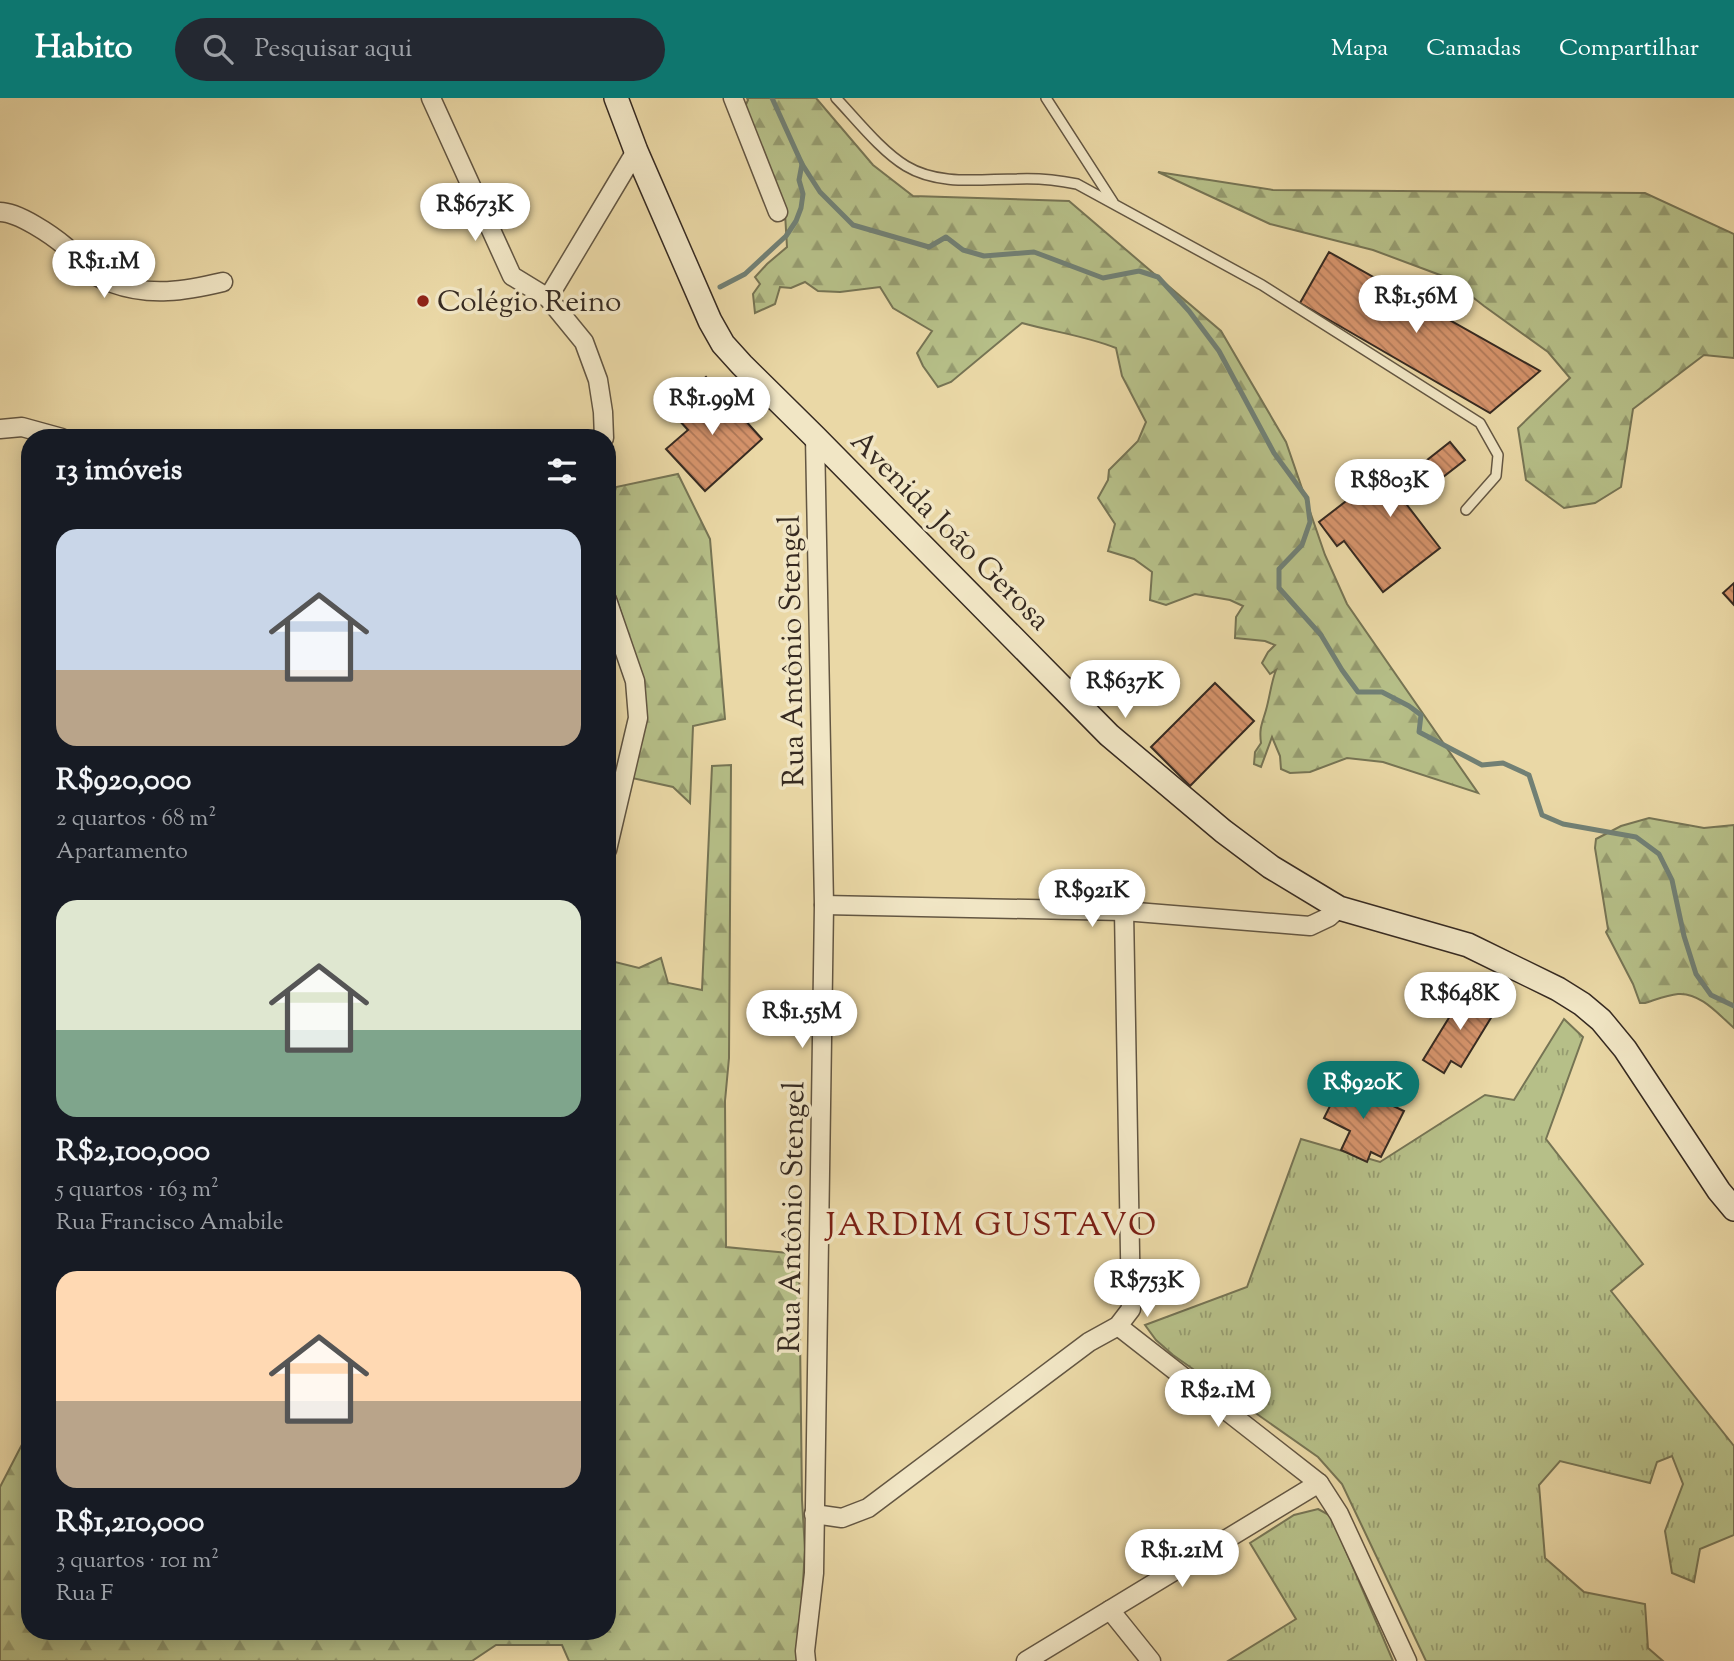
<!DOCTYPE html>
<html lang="pt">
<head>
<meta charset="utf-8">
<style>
	body { margin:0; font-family:"Sorts Mill Goudy",serif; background:#242831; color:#f1f3f6; height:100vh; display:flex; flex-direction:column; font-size:26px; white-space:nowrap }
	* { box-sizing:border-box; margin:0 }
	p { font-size:23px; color:#9ea1a6 }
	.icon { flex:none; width:38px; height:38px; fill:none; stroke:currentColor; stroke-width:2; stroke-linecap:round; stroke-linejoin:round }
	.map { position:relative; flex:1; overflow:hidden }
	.side { position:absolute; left:21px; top:331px; width:595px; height:1211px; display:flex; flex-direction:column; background:#171b24; border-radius:28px; box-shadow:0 4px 18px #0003 }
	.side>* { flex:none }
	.price { position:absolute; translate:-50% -60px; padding:0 16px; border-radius:24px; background:#fff; color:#222; font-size:23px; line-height:46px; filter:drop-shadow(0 2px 4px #0008) }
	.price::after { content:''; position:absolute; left:50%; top:42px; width:21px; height:16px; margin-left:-10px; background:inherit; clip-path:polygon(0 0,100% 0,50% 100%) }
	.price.on { background:#0f766e; color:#fff }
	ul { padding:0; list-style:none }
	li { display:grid; align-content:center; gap:14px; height:371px; padding:0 35px }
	li span { display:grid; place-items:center; height:217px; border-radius:21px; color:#555 }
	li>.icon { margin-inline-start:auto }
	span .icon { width:126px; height:126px; fill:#fffc; stroke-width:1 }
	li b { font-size:30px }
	h2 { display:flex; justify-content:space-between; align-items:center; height:84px; padding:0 35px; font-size:30px }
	header { display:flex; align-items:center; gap:42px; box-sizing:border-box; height:98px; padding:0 35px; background:#0f766e; color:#fff }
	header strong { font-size:33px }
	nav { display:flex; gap:38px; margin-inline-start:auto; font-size:24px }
	.search { width:490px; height:63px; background:#242831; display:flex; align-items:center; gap:18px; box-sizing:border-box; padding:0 24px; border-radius:38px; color:#9ea1a6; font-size:26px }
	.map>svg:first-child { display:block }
	.grass { fill:url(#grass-tufts); stroke:#767454; stroke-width:2 }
	.forest { fill:url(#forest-firs); stroke:#767454; stroke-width:2 }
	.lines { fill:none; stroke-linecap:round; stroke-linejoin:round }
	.stream { stroke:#718075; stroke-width:5 }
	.building { fill:url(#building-back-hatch); stroke:#362a21; stroke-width:2 }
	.service-casing { stroke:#635642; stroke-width:12 }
	.minor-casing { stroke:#635642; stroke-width:21 }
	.secondary-casing { stroke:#362a21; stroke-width:26 }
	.service { stroke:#f1e6c5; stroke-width:9 }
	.minor { stroke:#f1e6c5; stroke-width:18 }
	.secondary { stroke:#f1e6c5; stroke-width:23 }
	.poi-dot { fill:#8f2418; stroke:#f1e6c5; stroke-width:2.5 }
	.labels { text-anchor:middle; stroke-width:7; stroke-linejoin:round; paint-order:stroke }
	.poi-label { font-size:30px; fill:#362a21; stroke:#f1e6c5; text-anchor:start }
	.street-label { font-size:30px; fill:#362a21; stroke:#f1e6c5 }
	.quarter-label { font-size:33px; letter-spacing:2px; fill:#7a1f14; stroke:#f1e6c5 }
</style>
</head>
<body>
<header>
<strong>Habito</strong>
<div class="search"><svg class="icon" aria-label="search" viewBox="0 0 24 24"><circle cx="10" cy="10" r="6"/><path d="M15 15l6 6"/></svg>Pesquisar aqui</div>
<nav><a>Mapa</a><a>Camadas</a><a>Compartilhar</a></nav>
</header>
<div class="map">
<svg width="1734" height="1563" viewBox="0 0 1734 1563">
	<defs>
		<pattern id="grass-tufts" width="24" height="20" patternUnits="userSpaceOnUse" patternTransform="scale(1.75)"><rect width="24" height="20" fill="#b6bf88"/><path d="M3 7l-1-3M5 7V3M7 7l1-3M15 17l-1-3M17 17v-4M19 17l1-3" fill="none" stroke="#959b6f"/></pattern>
		<pattern id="forest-firs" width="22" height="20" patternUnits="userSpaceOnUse" patternTransform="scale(1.75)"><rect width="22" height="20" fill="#b6bf88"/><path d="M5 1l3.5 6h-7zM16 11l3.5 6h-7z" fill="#959b6f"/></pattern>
		<pattern id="building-back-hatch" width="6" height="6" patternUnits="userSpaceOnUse" patternTransform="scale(1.75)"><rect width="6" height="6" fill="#d5936b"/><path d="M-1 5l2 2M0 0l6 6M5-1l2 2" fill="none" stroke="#ae7858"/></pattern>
	</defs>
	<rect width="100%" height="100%" fill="#ead8a6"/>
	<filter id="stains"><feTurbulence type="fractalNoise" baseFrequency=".00286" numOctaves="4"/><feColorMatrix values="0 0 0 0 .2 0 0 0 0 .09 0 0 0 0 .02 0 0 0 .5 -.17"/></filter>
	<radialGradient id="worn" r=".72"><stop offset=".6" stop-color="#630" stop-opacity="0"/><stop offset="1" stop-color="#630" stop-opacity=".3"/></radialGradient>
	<g class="grass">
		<polygon points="1564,921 1583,939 1546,1041 1643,1166 1611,1193 1734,1348 1734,1437 1700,1451 1694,1484 1672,1475 1665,1433 1683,1386 1672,1358 1657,1364 1650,1385 1560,1363 1539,1387 1545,1460 1584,1494 1645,1506 1648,1550 1663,1563 1426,1563 1342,1386 1318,1359 1173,1257 1156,1242 1145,1227 1247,1189 1301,1041 1380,1064 1485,997 1514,1002"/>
		<polygon points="1318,1411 1331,1418 1393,1563 1228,1563 1296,1521 1250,1445 1294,1417"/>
	</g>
	<g class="forest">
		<path d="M747,0h69l57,67 40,31 156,5 152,130 65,111 39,113 22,49 131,189 -95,-31 -36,-4 -37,14 -20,1 -9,-4 -1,-13 -8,-19 -11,30 -7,-3 1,-12 6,-9c-2,-15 1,-19 5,-33 4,-14 5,-27 10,-40l-6,4 -8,-11 6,-11 7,-7 -10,-4 -30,-3 1,-21 7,-11 -13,-6 -35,-6 -29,11 -16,-5 2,-28 -18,-13 -26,-8 7,-27 -17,-26 10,-18 1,-10 29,-29 8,-19 -24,-46 -6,-28c-30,-12 -62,-16 -94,-25l-71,59 -13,5 -15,-21 -6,-13 15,-22 -39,-23 -13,-21 -40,5 -22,-1 -13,-9 -14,6 -11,-1 -5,17 -20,9 -2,-19 7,-10 -5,-7 12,-13 20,-17 -2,-34 -41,-104 4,-9z"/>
		<polygon points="1158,74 1273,92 1645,95 1734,136 1734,260 1704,257 1633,311 1621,389 1595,405 1564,410 1526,382 1518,330 1570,280 1548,254 1484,208 1448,180 1373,152 1270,126"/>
		<polygon points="678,376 710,441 725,621 693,628 690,705 673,689 632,680 642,579 610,481 607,466 607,423 616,389"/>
		<polygon points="731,667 729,960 725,1003 726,1149 799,1156 802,1402 805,1452 798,1563 569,1563 562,1547 496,1547 472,1563 0,1563 0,1389 30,1331 30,1533 607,1533 607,862 639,870 661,860 668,885 702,892 712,668"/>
		<path d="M1649,720l55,10 30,-3v203c-15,-13 -34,-36 -56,-34 -11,1 -23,6 -33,9h-5l-7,-19 -27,-52 2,-3 -13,-81 1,-9 25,-13z"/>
	</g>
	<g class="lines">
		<g class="stream">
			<polyline points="802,66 820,94 853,127 929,149 946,139 963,152 984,158 1034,154 1103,180 1139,173 1158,179 1189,213 1219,253 1274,355 1307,400 1310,424 1302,447 1279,471 1279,490 1321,537 1342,572 1358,594 1382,594 1409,608 1421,617 1419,634 1482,667 1503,665 1529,677 1542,717 1563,726 1636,739 1659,756 1672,782 1684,838 1696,876 1711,897 1734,908"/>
			<polyline points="720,189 745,176 786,138 796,123 801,110 803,96 799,82 802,66 772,0"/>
		</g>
	</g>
	<g class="building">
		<polygon points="1329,154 1540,273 1490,315 1300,205"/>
		<polygon points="706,279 762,341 705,393 666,351 688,332 678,321 699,302 690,293"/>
		<polygon points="1450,344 1465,362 1407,407 1440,450 1383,494 1344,443 1337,448 1319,424 1398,363 1408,377"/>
		<polygon points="1734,485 1734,507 1723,495"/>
		<polygon points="1215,585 1254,623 1190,688 1151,649"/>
		<polygon points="1466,892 1497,910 1461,969 1451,963 1444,975 1423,962"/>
		<polygon points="1342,984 1404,1013 1381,1059 1371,1054 1367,1064 1341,1052 1350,1033 1324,1020"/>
	</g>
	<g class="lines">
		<defs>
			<g id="service">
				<path d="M836,0c20,21 45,53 70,68 33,20 75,13 111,13 21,-1 40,1 60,5l185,101 218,138 18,32 -2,21 -30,34"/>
				<polyline points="1046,0 1113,104"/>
			</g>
			<g id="minor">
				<polyline points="431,0 512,178 548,200 584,244 598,282 603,314 604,340"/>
				<polyline points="733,0 778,114"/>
				<path d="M0,114c18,0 52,23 66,35 10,9 20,21 31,29 4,3 10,5 15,7 38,14 73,8 111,-1"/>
				<polyline points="548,200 636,53"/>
				<polyline points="0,331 22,329 62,340"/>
				<polyline points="607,502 635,583 638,620 607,752"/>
				<polyline points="824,807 1124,813 1310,828 1329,819 1339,810"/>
				<polyline points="1118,1228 1319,1385 1339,1416 1407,1563"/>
				<polyline points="814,1416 842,1420 868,1410 1089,1244 1118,1228 1131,1211 1124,813"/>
				<polyline points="1110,1512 1151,1563"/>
				<polyline points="806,1563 805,1553 814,1475 824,807 815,339"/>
				<polyline points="1026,1563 1319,1385"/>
			</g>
			<polyline id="secondary" points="616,0 636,53 710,223 723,246 742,267 815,339 1109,637 1223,733 1271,769 1339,810 1468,847 1558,891 1582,906 1601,922 1625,951 1719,1093 1734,1111"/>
		</defs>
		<use href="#service" class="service-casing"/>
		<use href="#minor" class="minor-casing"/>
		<use href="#secondary" class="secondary-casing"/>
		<use href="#service" class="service"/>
		<use href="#minor" class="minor"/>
		<use href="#secondary" class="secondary"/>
	</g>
	<circle class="poi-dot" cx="423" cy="203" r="7"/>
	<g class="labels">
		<g class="poi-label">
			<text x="437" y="213">Colégio Reino</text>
		</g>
		<g class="street-label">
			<text transform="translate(951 432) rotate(45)" y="10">Avenida João Gerosa</text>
			<text transform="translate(791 553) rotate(-91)" y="10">Rua Antônio Stengel</text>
			<text transform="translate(791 1119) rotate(-89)" y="10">Rua Antônio Stengel</text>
		</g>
		<g class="quarter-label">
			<text x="992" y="1137">JARDIM GUSTAVO</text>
		</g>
	</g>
	<rect width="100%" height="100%" filter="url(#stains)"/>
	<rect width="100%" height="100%" fill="url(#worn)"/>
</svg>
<b class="price" style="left:475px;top:145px">R$673K</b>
<b class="price" style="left:104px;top:202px">R$1.1M</b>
<b class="price" style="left:1416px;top:237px">R$1.56M</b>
<b class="price" style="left:712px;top:339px">R$1.99M</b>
<b class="price" style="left:1390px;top:421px">R$803K</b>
<b class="price" style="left:1125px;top:622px">R$637K</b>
<b class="price" style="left:1092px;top:831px">R$921K</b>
<b class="price" style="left:1460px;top:934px">R$648K</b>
<b class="price" style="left:802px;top:952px">R$1.55M</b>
<b class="price on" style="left:1363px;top:1023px">R$920K</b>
<b class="price" style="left:1147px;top:1221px">R$753K</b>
<b class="price" style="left:1218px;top:1331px">R$2.1M</b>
<b class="price" style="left:1182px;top:1491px">R$1.21M</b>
<section class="side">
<h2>13 imóveis<svg class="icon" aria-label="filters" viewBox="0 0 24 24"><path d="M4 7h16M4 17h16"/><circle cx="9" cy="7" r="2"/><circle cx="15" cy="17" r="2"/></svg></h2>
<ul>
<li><span style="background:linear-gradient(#c9d6e8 65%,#b9a48a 0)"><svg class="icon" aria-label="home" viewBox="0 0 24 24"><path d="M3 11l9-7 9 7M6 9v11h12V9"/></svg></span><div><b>R$920,000</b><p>2 quartos · 68 m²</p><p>Apartamento</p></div></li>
<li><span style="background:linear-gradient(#dfe7d0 60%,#7fa58c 0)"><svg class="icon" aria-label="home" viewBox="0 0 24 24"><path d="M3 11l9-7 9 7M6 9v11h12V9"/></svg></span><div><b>R$2,100,000</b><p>5 quartos · 163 m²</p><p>Rua Francisco Amabile</p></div></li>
<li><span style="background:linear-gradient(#ffd9b3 60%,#b9a48a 0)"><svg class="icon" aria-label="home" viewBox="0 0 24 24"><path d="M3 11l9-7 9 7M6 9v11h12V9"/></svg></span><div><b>R$1,210,000</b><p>3 quartos · 101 m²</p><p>Rua F</p></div></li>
</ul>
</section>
</div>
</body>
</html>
